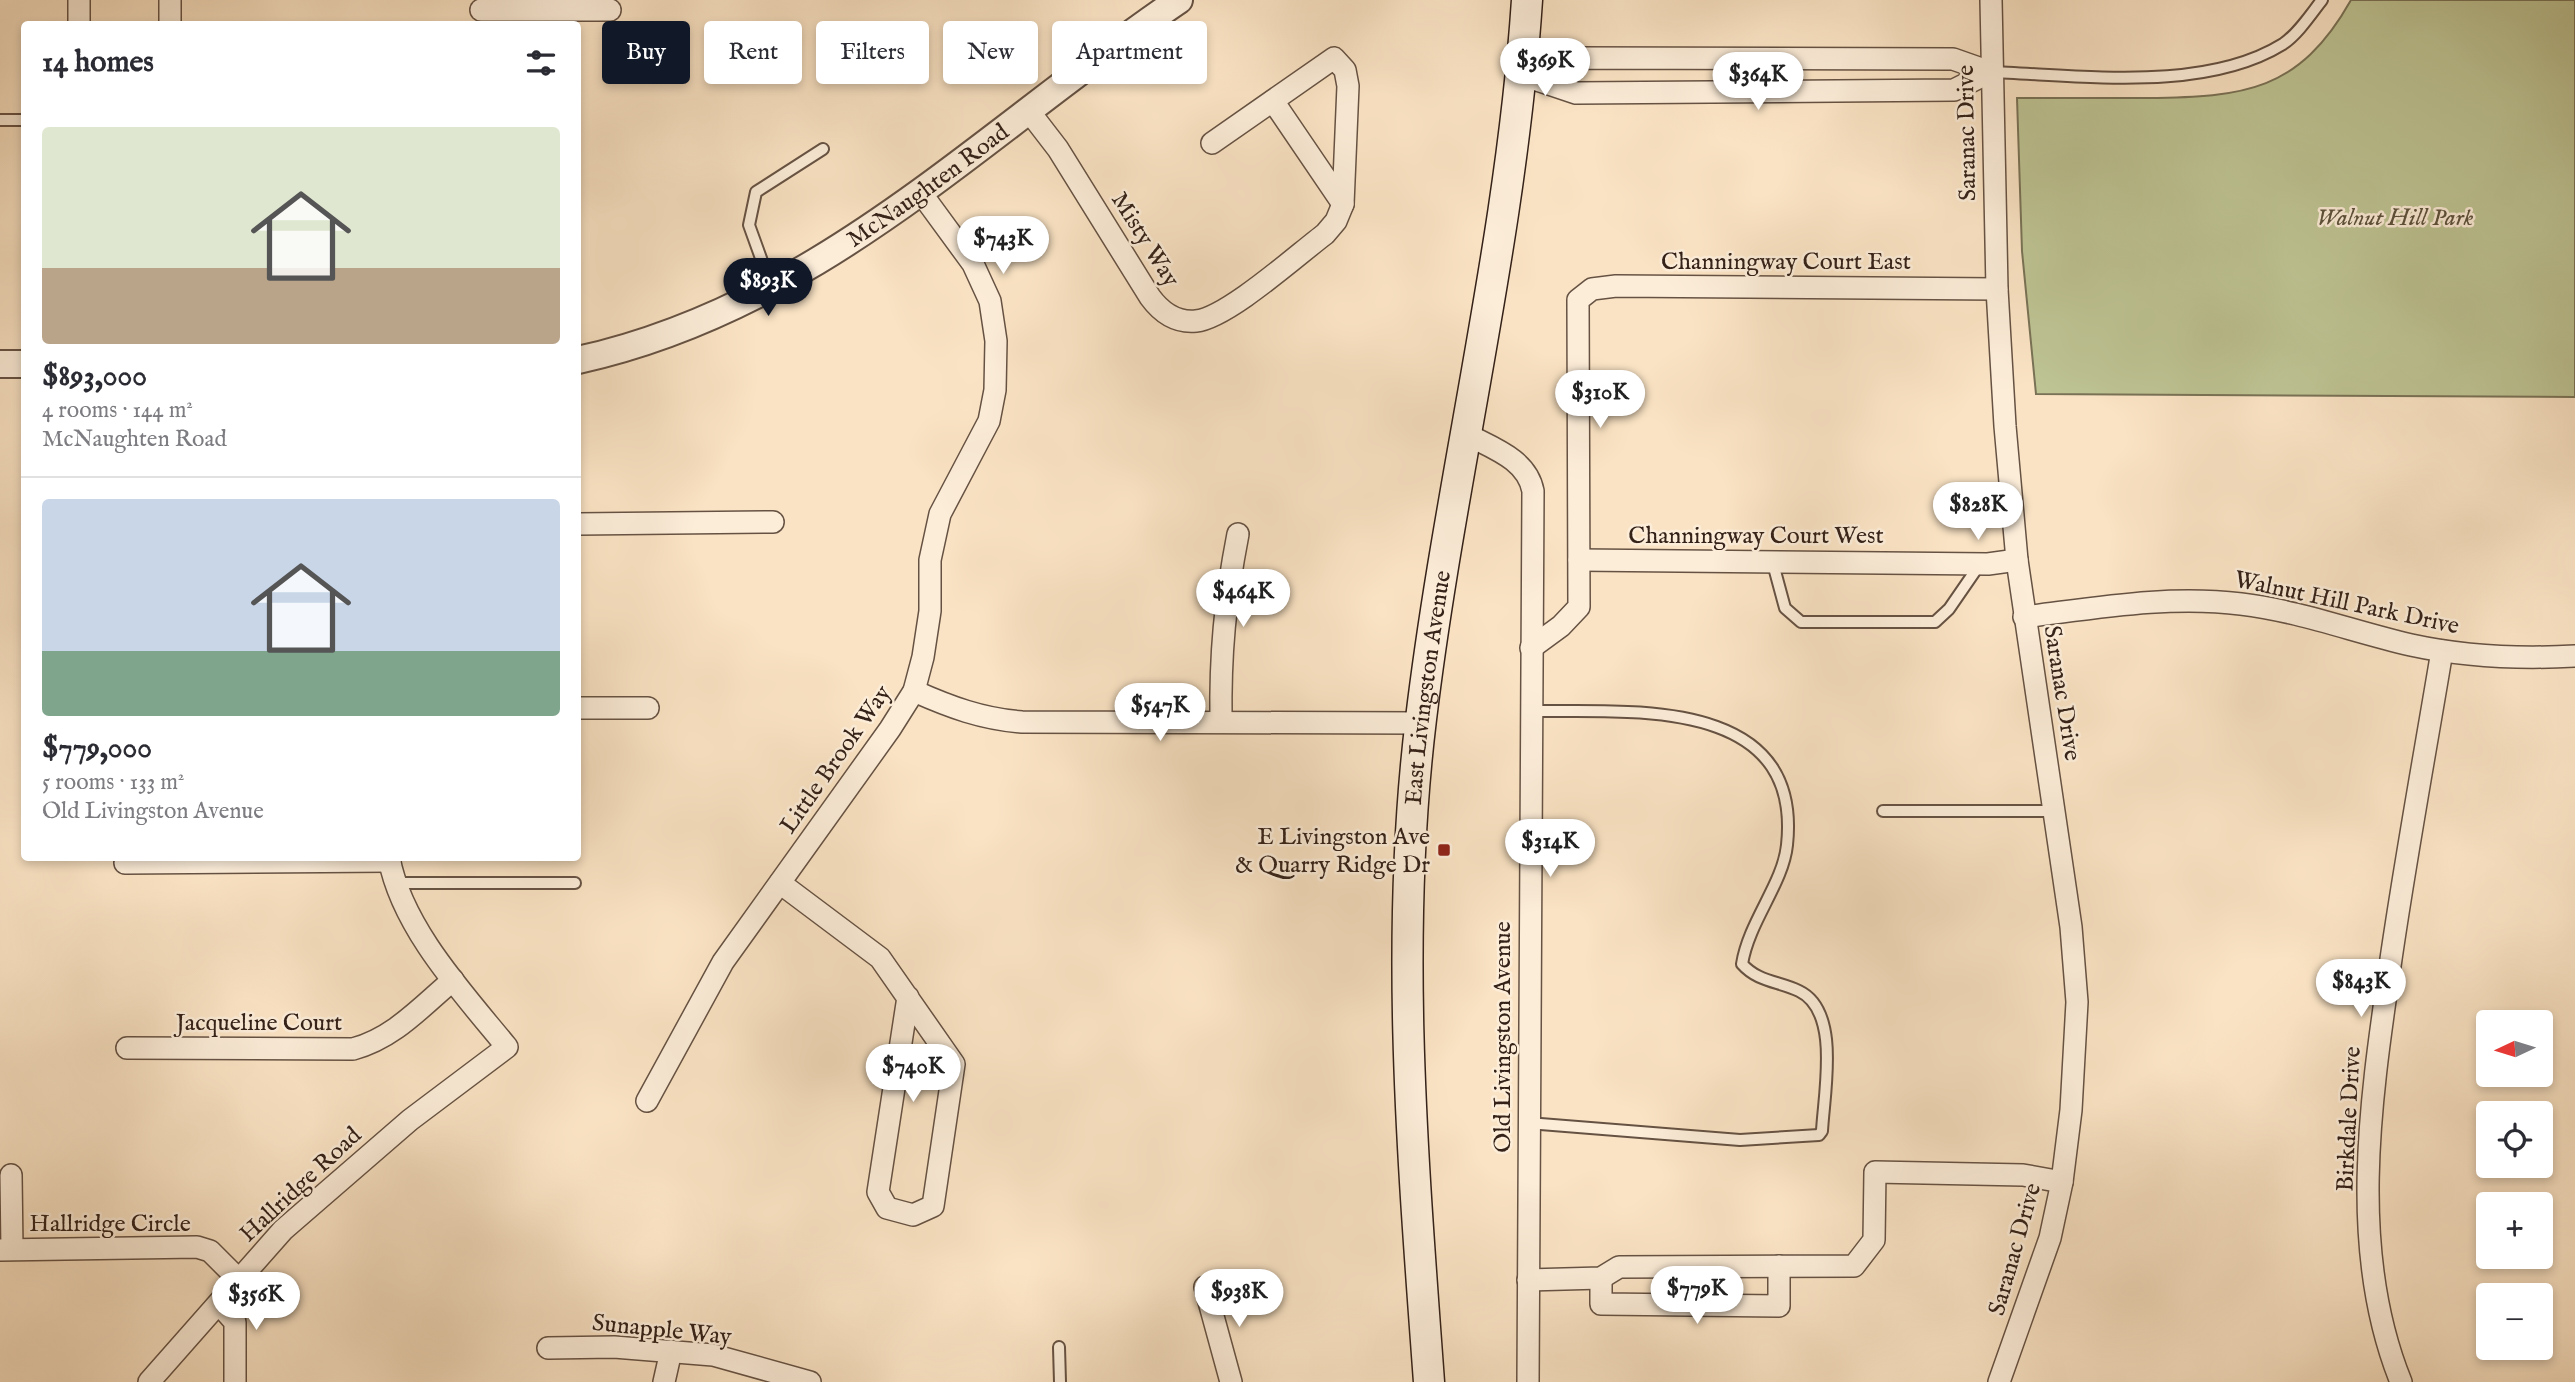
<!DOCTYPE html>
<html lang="en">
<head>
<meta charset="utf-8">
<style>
	body { margin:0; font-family:"IM FELL English",serif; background:#f2f2f3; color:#2b2b33; height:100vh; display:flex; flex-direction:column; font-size:26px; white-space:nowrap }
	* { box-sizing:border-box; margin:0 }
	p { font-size:23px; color:#7c7c81 }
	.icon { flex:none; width:38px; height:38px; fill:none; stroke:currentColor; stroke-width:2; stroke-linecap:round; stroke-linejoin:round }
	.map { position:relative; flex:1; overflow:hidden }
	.side { position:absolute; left:21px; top:21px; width:560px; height:840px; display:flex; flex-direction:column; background:#fff; border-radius:7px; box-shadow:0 4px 10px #0003 }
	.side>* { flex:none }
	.top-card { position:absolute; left:602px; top:21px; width:665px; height:63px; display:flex; gap:14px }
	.needle { width:46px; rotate:266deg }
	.fabs { position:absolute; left:2476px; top:1010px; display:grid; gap:14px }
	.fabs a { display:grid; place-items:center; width:77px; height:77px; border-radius:7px; background:#fff; box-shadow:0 4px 10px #0003; font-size:35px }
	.price { position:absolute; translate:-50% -60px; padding:0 16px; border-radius:24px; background:#fff; color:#222; font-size:23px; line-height:46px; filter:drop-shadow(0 2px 4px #0008) }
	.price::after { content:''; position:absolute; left:50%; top:42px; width:21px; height:16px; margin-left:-10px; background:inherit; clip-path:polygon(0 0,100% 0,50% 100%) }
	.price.selected { background:#111827; color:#fff }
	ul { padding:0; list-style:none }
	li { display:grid; align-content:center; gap:14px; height:371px; padding:0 21px }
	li+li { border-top:2px solid #e1e1e2 }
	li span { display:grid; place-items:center; height:217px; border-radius:7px; color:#555 }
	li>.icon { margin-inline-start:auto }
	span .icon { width:126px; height:126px; fill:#fffc; stroke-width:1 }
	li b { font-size:30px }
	h2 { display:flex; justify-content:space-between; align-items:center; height:84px; padding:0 21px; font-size:30px }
	.tag { padding:0 24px; border-radius:7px; background:#fff; box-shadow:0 4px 10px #0003; font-size:24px; line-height:63px }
	.tag.selected { background:#111827; color:#fff }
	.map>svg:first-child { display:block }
	.green { fill:#bec494; stroke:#797256; stroke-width:2 }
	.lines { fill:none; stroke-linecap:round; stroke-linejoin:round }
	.service-casing { stroke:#665243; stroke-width:14 }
	.minor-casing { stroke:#665243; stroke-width:24 }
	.tertiary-casing { stroke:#665243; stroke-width:30 }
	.secondary-casing { stroke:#342118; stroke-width:33 }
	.service { stroke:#fcedd9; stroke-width:10 }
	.minor { stroke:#fcedd9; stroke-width:21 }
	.tertiary { stroke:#fcedd9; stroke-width:26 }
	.secondary { stroke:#fcedd9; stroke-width:30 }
	.poi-dot { fill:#8f2418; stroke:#fcedd9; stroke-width:2.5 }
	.labels { text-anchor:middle; stroke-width:5; stroke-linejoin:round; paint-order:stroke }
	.street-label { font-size:24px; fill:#342118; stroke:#fcedd9 }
	.park-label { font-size:24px; font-style:italic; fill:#5d523d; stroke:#fcedd9 }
	.poi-label { font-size:24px; fill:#342118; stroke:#fcedd9; text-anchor:end }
</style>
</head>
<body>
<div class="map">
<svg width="2575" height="1382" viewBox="0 0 2575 1382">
	<rect width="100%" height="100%" fill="#fae3c4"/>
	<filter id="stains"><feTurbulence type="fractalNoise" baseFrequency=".00286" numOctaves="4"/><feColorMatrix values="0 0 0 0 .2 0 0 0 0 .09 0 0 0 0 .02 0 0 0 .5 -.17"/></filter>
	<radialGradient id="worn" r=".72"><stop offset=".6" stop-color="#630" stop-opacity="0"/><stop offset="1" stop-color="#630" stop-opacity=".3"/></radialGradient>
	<path class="green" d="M2351,0h224v397l-539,-3 -14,-143 -5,-153c44,0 87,0 130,0 97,-1 152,-6 204,-98z"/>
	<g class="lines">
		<defs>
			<g id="service">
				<path d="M1990,72c91,3 214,21 293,-28 15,-10 28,-30 39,-44"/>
				<polyline points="0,120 24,120"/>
				<polyline points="771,286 749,225 756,192 823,149"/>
				<polyline points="1772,560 1785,608 1801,622 1935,622 1949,609 1980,564"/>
				<polyline points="1883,811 2055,811"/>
				<polyline points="395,883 575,883"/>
				<path d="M1528,1123l212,17 79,-5 3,-4c2,-39 19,-120 -23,-140 -21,-10 -41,-9 -57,-27 7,-43 41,-80 45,-119 16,-150 -158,-133 -257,-134"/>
				<polyline points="1059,1347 1060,1382"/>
			</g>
			<g id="minor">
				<polyline points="79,0 79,24"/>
				<polyline points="170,0 170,24"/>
				<polyline points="1991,0 1997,289 2005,426 2017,560 2071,927 2077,1002 2071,1110 2062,1182 2050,1238 1999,1382"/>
				<polyline points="481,10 610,10"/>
				<polyline points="1522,75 1576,93 1954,90 1990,72"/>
				<polyline points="1522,75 1577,58 1953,59 1990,72"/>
				<polyline points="1273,101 1343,204"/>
				<path d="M1028,110l30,39 92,148c11,15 26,26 46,24 31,-3 101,-66 129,-87l11,-13 7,-17 5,-118 -3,-16 -11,-12 -122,85"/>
				<path d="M1466,434c26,14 61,25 67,57l-5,891"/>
				<polyline points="578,524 773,522"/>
				<polyline points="1579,560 1988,564 2017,560"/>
				<path d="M2024,617c73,-9 144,-22 217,-13 59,7 113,28 170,41 55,12 109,14 164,11"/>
				<polyline points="1531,648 1561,626 1579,607 1578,300 1592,289 1616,286 1997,289"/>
				<path d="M914,691c36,16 68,28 108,31l398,1"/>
				<polyline points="578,708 648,708"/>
				<path d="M1221,722c-1,-68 4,-121 17,-188"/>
				<polyline points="125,863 390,861"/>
				<polyline points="780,883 880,958 954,1064 933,1206 913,1215 887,1208 878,1192 908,997"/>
				<path d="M127,1048l226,1c41,-11 68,-42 100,-69"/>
				<polyline points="647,1101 723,962 890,729 914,691 923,657 930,611 930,560 940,514 989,421 995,390 996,341 990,301 973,264 921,193"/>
				<polyline points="11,1175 12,1249"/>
				<polyline points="0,1250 197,1247 210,1251 238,1279"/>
				<polyline points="1601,1278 1601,1304 1779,1306 1779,1266"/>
				<polyline points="1528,1280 1601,1278 1619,1267 1854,1266 1874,1240 1875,1172 2023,1175 2062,1182"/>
				<polyline points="1205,1287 1231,1382"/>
				<polyline points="219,1304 235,1322 235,1382"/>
				<polyline points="548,1348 614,1347 713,1355 810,1382"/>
				<path d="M149,1382l134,-152 127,-110 97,-73c-44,-54 -105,-119 -118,-189"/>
				<polyline points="664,1382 671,1351"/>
				<path d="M2401,1382c-54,-133 -30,-285 -10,-423 15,-103 34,-206 51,-308"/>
			</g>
			<g id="tertiary">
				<path id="s1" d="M578,360c241,-53 403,-226 601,-360"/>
				<polyline points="0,364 24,364"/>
			</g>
			<g id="secondary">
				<path id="s2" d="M1429,1382c-16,-220 -35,-442 -8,-663 29,-241 90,-476 106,-719"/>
			</g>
		</defs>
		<use href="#service" class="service-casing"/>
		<use href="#minor" class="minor-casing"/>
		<use href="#tertiary" class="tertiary-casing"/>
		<use href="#secondary" class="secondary-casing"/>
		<use href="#service" class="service"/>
		<use href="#minor" class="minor"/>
		<use href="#tertiary" class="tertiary"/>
		<use href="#secondary" class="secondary"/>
	</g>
	<rect class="poi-dot" x="1437" y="843" width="14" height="14" rx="3.5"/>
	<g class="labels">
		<g class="street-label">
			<text transform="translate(1966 133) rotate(-91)" y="8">Saranac Drive</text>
			<text dy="8" stroke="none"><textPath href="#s1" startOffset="394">McNaughten Road</textPath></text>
			<text transform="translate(1146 239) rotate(58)" y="8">Misty Way</text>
			<text x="1786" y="269">Channingway Court East</text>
			<text x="1756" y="543">Channingway Court West</text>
			<text transform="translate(2347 602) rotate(12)" y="8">Walnut Hill Park Drive</text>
			<text dy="8" stroke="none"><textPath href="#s2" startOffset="696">East Livingston Avenue</textPath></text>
			<text transform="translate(2063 693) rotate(81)" y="8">Saranac Drive</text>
			<text transform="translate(835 759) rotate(-55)" y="8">Little Brook Way</text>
			<text x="259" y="1030">Jacqueline Court</text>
			<text transform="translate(1502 1037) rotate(-90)" y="8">Old Livingston Avenue</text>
			<text transform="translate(2348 1119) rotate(-87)" y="8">Birkdale Drive</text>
			<text transform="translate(300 1184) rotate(-43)" y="8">Hallridge Road</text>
			<text x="110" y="1231">Hallridge Circle</text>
			<text transform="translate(2014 1249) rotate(-74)" y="8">Saranac Drive</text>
			<text transform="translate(662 1329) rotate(6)" y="8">Sunapple Way</text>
		</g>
		<g class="park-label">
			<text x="2395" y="225">Walnut Hill Park</text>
		</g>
		<g class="poi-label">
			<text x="1430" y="844">E Livingston Ave<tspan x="1430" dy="28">&amp; Quarry Ridge Dr</tspan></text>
		</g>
	</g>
	<rect width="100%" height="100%" filter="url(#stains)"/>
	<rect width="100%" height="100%" fill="url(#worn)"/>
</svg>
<div class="fabs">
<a><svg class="needle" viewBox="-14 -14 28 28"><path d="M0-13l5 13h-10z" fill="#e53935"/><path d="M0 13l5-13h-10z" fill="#7c7c81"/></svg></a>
<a><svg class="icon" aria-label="locate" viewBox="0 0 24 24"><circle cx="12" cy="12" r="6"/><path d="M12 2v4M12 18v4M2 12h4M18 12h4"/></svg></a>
<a>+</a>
<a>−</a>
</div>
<b class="price" style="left:1545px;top:98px">$369K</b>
<b class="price" style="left:1758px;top:112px">$364K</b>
<b class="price" style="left:1003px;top:276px">$743K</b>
<b class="price selected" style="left:768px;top:318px">$893K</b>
<b class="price" style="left:1600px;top:430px">$310K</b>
<b class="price" style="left:1978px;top:542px">$828K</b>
<b class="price" style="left:1243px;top:629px">$464K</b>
<b class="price" style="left:1160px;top:743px">$547K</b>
<b class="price" style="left:1550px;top:879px">$314K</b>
<b class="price" style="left:2361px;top:1019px">$843K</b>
<b class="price" style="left:913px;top:1104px">$740K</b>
<b class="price" style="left:1697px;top:1326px">$779K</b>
<b class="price" style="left:1239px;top:1329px">$938K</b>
<b class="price" style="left:256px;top:1332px">$356K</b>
<div class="top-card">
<a class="tag selected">Buy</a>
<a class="tag">Rent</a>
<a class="tag">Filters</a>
<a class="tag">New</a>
<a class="tag">Apartment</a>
</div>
<section class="side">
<h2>14 homes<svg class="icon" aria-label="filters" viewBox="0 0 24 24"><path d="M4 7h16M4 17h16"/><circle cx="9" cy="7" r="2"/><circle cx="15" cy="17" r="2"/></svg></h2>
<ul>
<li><span style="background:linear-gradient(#dfe7d0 65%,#b9a48a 0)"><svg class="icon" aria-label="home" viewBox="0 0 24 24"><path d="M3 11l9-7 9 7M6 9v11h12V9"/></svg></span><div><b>$893,000</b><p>4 rooms · 144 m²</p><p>McNaughten Road</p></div></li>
<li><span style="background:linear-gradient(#c9d6e8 70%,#7fa58c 0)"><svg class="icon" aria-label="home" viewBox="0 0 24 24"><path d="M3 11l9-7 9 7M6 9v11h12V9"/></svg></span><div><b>$779,000</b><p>5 rooms · 133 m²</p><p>Old Livingston Avenue</p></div></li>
</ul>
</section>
</div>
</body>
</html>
